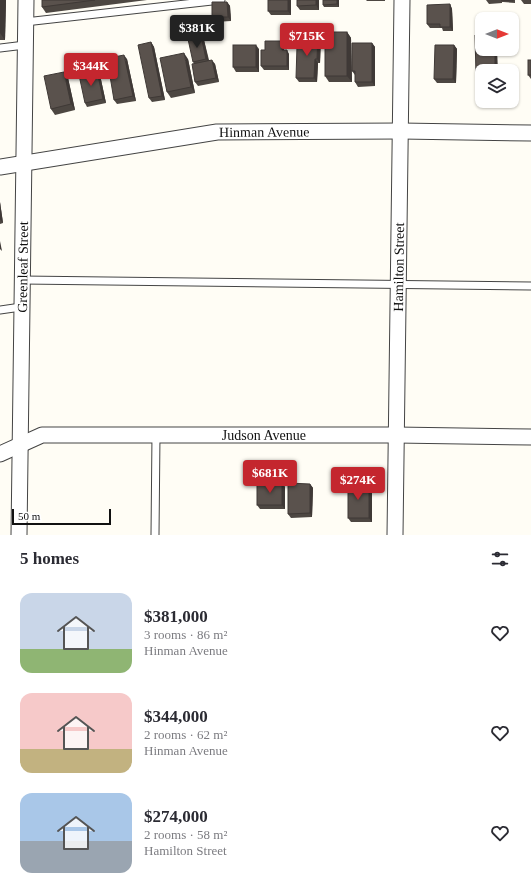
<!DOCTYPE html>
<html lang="en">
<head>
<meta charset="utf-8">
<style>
	body { margin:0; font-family:Georgia,serif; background:#f2f2f3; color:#2b2b33; height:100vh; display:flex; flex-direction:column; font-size:15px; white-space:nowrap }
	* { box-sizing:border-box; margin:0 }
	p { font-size:13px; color:#7c7c81 }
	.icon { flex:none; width:22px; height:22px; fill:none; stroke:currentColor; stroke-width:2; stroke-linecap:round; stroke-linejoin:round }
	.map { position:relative; height:535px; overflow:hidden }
	.panel { display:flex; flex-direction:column; background:#fff; flex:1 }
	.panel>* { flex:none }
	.needle { width:26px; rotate:90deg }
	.tools { position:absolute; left:475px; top:12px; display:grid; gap:8px }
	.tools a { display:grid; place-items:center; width:44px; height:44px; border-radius:8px; background:#fff; box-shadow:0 1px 3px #0004; font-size:20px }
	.scale { position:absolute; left:12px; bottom:10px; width:99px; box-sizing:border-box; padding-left:4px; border:2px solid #111; border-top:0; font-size:11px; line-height:14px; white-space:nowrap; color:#111; -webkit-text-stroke:3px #fff; paint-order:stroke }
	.price { position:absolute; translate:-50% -34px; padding:0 9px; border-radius:4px; background:#c4262e; color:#fff; font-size:13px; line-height:26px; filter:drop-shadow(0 1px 2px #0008) }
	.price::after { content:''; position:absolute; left:50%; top:24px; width:12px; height:9px; margin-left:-6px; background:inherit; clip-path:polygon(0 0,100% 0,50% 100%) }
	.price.active { background:#222; color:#fff }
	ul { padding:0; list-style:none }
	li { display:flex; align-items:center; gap:12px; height:100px; padding:0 20px }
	li span { display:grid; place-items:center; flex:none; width:112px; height:80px; border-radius:12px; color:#555 }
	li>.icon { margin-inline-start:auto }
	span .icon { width:48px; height:48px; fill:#fffc; stroke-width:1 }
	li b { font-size:17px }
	h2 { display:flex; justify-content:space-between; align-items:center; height:48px; padding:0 20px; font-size:17px }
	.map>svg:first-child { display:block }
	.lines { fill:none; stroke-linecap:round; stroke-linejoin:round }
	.lane-casing { stroke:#444; stroke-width:9 }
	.street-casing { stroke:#444; stroke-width:17 }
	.lane { stroke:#fff; stroke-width:7 }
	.street { stroke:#fff; stroke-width:15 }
	.wall { fill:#4d4742 }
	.shaded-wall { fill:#3f3936 }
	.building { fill:#5a524d; stroke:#3f3936 }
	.labels { text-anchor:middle; stroke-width:4; stroke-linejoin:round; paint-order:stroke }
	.street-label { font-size:14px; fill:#111; stroke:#fff }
</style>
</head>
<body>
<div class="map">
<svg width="531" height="535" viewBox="0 0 531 535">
	<rect width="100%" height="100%" fill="#fffdf5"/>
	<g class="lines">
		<defs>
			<g id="lane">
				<polyline points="25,22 221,0"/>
				<polyline points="0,48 25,45"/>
				<polyline points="22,280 531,286"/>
				<polyline points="0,310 21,307"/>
				<polyline points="155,535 156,435"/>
			</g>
			<g id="street">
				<path id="s1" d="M0,167l217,-35 184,-1 130,2"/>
				<path id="s2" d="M0,454l42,-19h354l135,2"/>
				<path id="s3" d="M19,535l7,-535"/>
				<path id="s4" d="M395,535l7,-535"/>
			</g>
		</defs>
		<use href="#lane" class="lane-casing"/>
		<use href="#street" class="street-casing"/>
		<use href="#lane" class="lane"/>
		<use href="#street" class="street"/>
	</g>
	<g class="wall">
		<polygon points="0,0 6,0 5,40 0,40"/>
		<polygon points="42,0 147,0 46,13 42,7"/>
		<polygon points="291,0 291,15 271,15 268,11"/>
		<polygon points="319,0 319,10 300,10 297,6"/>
		<polygon points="323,0 339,0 339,7 324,7 323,5"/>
		<polygon points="366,0 385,0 385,1 367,1"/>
		<polygon points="486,0 515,0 515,3 503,2 502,2 502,3 489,4"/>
		<polygon points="521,0 531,0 531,4 524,4"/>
		<polygon points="227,2 230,6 231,21 215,22 212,17"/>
		<polygon points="450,4 452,9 453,31 443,31 442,28 430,28 427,24"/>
		<polygon points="318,32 321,36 320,63 318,63 317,82 299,82 296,78 305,47"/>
		<polygon points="347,32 351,38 352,82 329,82 325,76"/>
		<polygon points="201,36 204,40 209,60 215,64 219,82 198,86 195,82 194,63 193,62"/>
		<polygon points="151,42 154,47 165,100 152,102 149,98"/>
		<polygon points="372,43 375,47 375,86 358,87 355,82 355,75 352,71"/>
		<polygon points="284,45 284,50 289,54 289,70 264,70 261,66 265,50"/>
		<polygon points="454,45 457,49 456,83 437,83 434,79"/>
		<polygon points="259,49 259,72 236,72 233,67"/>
		<polygon points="127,59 136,101 117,104 114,100 117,75"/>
		<polygon points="188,59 195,93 171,98 167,92"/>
		<polygon points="531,60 531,79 528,75"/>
		<polygon points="482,71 482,79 478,79 476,75"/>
		<polygon points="100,75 106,103 87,107 85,103"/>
		<polygon points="68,78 75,110 55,115 51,109"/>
		<polygon points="0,202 3,223 0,224"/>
		<polygon points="282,483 285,487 285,509 260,509 257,505"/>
		<polygon points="310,484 313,488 312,517 291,518 288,514"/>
		<polygon points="369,484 372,488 372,522 351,522 348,518"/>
	</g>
	<g class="shaded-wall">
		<polygon points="0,0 6,0 5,40 0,33"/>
		<polygon points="288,0 291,0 291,15 288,11"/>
		<polygon points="316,0 319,0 319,10 316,5"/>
		<polygon points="337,0 339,0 339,7 337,4"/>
		<polygon points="227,2 230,6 231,21 228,17"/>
		<polygon points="450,4 452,9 453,31 450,27"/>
		<polygon points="318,32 321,36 320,63 317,59"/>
		<polygon points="347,32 351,38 352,82 347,76"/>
		<polygon points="201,36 204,40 209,63 206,59"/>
		<polygon points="282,41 284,45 284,54 282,50"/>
		<polygon points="151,42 154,47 165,100 162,96"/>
		<polygon points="372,43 375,47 375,86 372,82"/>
		<polygon points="256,45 259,49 259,72 256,67"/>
		<polygon points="454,45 457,49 456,83 453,79"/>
		<polygon points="495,49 497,49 498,71 495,71"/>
		<polygon points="287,50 289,54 289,70 287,66"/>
		<polygon points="184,53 188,59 195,93 191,87"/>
		<polygon points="124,55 127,59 136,101 133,96"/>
		<polygon points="315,59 318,63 317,82 314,78"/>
		<polygon points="212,60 215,64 219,82 216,78"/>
		<polygon points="97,71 100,75 106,103 103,99"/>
		<polygon points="64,72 68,78 75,110 71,104"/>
		<polygon points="0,202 3,223 0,219"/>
		<polygon points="0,241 2,251 0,249"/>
		<polygon points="282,483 285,487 285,509 282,505"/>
		<polygon points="310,484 313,488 312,517 310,513"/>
		<polygon points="369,484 372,488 372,522 369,518"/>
	</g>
	<g class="building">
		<polygon points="42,0 95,0 42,7"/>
		<rect x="268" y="0" width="20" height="11"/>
		<polygon points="297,0 316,0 316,5 297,6"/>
		<polygon points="323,0 337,0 337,4 323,5"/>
		<polygon points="501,0 513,0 513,1"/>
		<polygon points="212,2 227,2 228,17 212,17"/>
		<polygon points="450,4 450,27 440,27 440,24 427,24 427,5"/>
		<polygon points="306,32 318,32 317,59 315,59 314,78 296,78 297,46 305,47"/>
		<rect x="325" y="32" width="22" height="44"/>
		<polygon points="475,35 482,35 482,49 495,49 495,71 482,71 482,75 476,75"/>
		<polygon points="201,36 206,59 193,62 188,39"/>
		<polygon points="265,41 282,41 282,50 287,50 287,66 261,66 261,50 265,50"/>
		<polygon points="151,42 162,96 149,98 138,45"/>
		<polygon points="352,43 372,43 372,82 355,82 355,71 352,71"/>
		<rect x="233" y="45" width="23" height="22"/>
		<polygon points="435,45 454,45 453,79 434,79"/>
		<polygon points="184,53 191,87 167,92 160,58"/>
		<polygon points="124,55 133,96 114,100 110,76 117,75 114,57"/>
		<polygon points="212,60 216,78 195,82 192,64"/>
		<rect x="528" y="60" width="3" height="15"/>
		<polygon points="97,71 103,99 85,103 79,75"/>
		<polygon points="64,72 71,104 51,109 44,76"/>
		<rect x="257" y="483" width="25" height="22"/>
		<polygon points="288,483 310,484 310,513 288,514"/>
		<rect x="348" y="484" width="21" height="34"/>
	</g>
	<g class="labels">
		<g class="street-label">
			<text dy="5" stroke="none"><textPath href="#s1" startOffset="267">Hinman Avenue</textPath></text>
			<text dy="5" stroke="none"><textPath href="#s3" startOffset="268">Greenleaf Street</textPath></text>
			<text dy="5" stroke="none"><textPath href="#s4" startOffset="268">Hamilton Street</textPath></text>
			<text dy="5" stroke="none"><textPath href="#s2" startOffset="268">Judson Avenue</textPath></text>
		</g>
	</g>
</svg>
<div class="tools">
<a><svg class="needle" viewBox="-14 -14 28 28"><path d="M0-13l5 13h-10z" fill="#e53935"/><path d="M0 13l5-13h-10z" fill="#7c7c81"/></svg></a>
<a><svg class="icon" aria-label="layers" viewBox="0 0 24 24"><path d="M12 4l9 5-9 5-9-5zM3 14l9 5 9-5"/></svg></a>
</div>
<div class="scale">50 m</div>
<b class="price active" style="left:197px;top:49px">$381K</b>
<b class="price" style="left:307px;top:57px">$715K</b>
<b class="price" style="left:91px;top:87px">$344K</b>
<b class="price" style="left:270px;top:494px">$681K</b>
<b class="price" style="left:358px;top:501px">$274K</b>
</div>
<section class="panel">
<h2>5 homes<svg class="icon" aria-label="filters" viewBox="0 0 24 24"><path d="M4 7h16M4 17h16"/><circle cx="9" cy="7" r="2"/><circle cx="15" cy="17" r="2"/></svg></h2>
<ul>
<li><span style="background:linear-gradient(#c9d6e8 70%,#8fb573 0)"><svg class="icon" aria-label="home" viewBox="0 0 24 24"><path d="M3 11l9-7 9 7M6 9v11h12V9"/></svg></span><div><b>$381,000</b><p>3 rooms · 86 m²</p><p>Hinman Avenue</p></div><svg class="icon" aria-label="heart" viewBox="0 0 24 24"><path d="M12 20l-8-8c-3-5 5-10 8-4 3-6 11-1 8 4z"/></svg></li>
<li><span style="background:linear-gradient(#f6c9c9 70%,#c2b280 0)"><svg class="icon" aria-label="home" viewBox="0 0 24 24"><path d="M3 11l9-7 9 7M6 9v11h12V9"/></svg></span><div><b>$344,000</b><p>2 rooms · 62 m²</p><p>Hinman Avenue</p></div><svg class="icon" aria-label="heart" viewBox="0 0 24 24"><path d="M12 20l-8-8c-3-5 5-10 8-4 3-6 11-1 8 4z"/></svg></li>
<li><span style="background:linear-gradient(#a9c7e8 60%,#9aa5b1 0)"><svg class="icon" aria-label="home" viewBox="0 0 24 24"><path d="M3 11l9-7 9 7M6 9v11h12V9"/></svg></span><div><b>$274,000</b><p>2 rooms · 58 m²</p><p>Hamilton Street</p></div><svg class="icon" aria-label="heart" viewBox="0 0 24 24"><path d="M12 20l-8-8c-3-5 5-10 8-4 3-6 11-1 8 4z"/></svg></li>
</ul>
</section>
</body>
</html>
